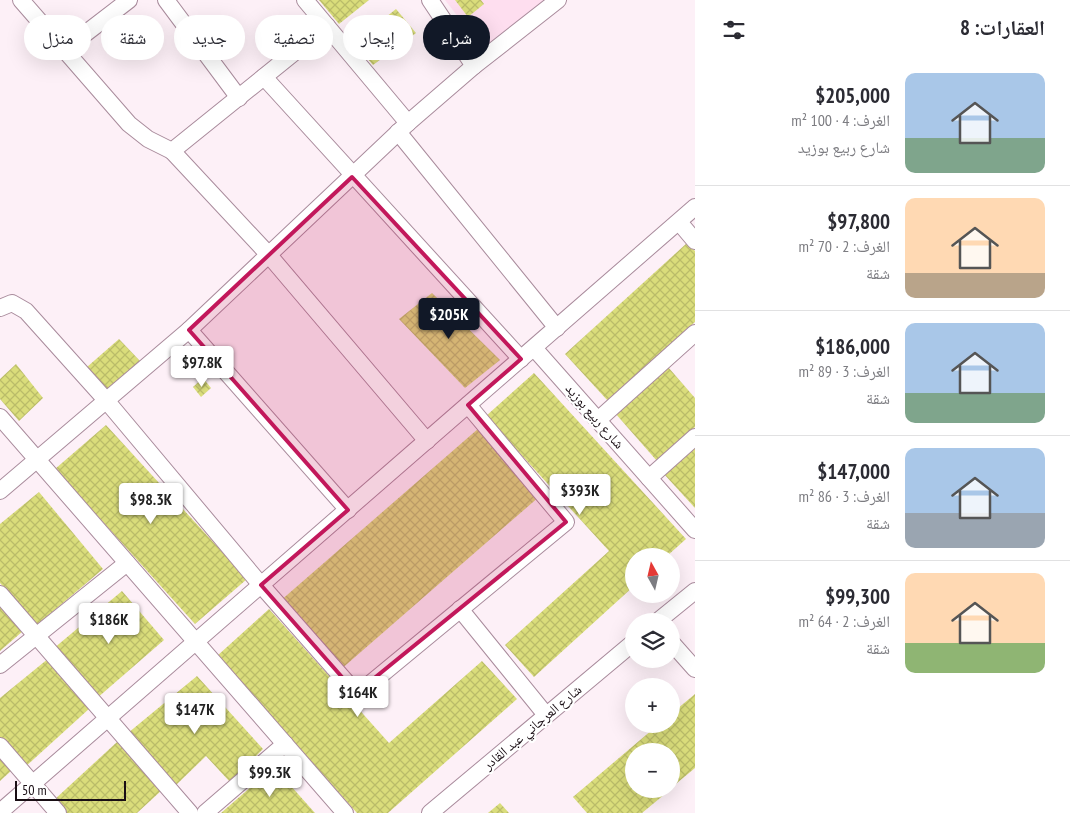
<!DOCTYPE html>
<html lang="ar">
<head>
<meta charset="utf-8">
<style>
	body { margin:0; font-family:"PT Sans Narrow","Noto Naskh Arabic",sans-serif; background:#f7f7f7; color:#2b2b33; direction:rtl; height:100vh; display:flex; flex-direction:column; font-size:19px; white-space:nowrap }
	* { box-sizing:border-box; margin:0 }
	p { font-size:16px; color:#7c7c81 }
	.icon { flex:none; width:28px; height:28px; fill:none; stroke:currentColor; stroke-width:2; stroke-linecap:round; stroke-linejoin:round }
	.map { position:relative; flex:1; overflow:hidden; direction:ltr }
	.side { display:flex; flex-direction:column; background:#fff; width:375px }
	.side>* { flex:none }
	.guide { position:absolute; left:15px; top:15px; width:475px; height:45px; direction:rtl; display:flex; gap:10px }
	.needle { width:32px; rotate:352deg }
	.tools { position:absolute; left:625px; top:548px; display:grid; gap:10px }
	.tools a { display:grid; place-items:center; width:55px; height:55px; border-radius:50%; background:#fff; box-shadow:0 5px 20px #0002; font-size:25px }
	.scale { position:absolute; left:15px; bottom:12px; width:111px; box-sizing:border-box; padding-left:5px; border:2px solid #190e14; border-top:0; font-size:14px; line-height:18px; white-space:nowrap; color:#190e14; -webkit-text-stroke:4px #fff; paint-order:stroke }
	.price { position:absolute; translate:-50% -42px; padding:0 11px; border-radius:5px; background:#fff; color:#222; font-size:16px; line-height:32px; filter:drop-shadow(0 1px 2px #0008) }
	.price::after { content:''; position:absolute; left:50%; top:30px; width:15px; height:11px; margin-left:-8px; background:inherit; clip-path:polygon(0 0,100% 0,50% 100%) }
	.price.current { background:#111827; color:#fff }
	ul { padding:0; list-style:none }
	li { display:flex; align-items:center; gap:15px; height:125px; padding:0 25px }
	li+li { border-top:1px solid #e1e1e2 }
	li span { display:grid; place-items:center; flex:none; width:140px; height:100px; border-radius:10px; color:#555 }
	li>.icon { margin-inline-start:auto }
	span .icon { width:60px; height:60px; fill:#fffc; stroke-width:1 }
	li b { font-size:21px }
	h2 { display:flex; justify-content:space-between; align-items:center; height:60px; padding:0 25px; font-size:21px }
	.pill { padding:0 18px; border-radius:22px; background:#fff; box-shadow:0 5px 20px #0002; font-size:18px; line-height:45px }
	.pill.current { background:#111827; color:#fff }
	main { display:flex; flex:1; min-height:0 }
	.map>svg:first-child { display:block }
	.built { fill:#fedeef }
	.building { fill:url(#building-cross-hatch) }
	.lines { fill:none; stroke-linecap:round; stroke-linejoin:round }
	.street-casing { stroke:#a98b9c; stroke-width:18 }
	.street { stroke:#fff; stroke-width:16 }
	.marked { fill:#c2185b; fill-opacity:0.2; stroke:#c2185b; stroke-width:4; stroke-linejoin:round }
	.labels { text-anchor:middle; stroke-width:4.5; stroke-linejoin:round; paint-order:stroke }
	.street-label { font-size:14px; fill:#190e14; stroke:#fff }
</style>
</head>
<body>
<main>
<section class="side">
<h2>العقارات: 8<svg class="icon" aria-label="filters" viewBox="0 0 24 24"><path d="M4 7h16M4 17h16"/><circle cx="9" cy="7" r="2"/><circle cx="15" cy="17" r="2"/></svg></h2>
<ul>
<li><span style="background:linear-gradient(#a9c7e8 65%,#7fa58c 0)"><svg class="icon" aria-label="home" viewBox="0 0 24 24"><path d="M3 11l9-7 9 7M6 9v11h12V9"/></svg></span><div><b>$205,000</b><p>الغرف: 4 · 100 m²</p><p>شارع ربيع بوزيد</p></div></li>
<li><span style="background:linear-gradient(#ffd9b3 75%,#b9a48a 0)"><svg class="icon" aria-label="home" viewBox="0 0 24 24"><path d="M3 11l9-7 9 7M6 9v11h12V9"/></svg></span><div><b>$97,800</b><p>الغرف: 2 · 70 m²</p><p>شقة</p></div></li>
<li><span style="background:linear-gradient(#a9c7e8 70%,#7fa58c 0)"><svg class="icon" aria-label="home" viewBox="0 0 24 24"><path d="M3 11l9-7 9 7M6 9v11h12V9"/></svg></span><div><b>$186,000</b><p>الغرف: 3 · 89 m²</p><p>شقة</p></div></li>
<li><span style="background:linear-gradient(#a9c7e8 65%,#9aa5b1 0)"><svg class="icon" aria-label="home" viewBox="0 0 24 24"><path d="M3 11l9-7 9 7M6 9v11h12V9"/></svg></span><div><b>$147,000</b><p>الغرف: 3 · 86 m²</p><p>شقة</p></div></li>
<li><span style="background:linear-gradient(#ffd9b3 70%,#8fb573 0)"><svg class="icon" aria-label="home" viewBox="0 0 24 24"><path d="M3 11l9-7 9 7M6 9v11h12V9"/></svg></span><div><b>$99,300</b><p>الغرف: 2 · 64 m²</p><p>شقة</p></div></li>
</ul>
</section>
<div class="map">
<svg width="695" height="813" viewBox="0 0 695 813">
	<defs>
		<pattern id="building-cross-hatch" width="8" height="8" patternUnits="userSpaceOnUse" patternTransform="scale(1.25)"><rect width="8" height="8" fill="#dadd7b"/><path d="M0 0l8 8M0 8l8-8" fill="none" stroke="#babc69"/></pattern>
	</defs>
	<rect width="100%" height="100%" fill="#fdf0f7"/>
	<polygon class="built" points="445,0 545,0 483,49"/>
	<g class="building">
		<polygon points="319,0 369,0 339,24"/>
		<polygon points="455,0 481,0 484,4 468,17"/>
		<polygon points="396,9 416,33 373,65 354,43"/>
		<polygon points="687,243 695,251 695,322 608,401 565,354"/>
		<polygon points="432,293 500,360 465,388 399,319"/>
		<polygon points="119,339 141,362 106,390 87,367"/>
		<polygon points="16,364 43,398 19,421 0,399 0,379"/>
		<polygon points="668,367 695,398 695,427 657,461 615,413"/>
		<polygon points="534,373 686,539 667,556 634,556 634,586 534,677 505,645 609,551 486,416"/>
		<polygon points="203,378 211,388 201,397 193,387"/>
		<polygon points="106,425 247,579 195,624 55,469"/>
		<polygon points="479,428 540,496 339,671 279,602"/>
		<polygon points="695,444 695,508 663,473"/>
		<polygon points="39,492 103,569 37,625 0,583 0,524"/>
		<polygon points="122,591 164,640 96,699 53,649"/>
		<polygon points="0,605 23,631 0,651"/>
		<polygon points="269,609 389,743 482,661 517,699 388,813 357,813 217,656"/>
		<polygon points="49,658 90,708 24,768 0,740 0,698"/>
		<polygon points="197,676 263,749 230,782 206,756 173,788 128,733"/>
		<polygon points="695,694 695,768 671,788 671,751 634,751 634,789 671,789 642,813 587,813 573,797 659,724 671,724 671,714"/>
		<polygon points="117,742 162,790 137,813 66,813 54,800"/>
		<polygon points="0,758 11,771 0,781"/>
		<polygon points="274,767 315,813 221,813"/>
		<polygon points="500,803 509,813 488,813"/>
	</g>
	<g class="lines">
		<defs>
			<g id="street">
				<polyline points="21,0 129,124 148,139 172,151 327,26"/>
				<polyline points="166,0 239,98"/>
				<polyline points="305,0 408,123"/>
				<polyline points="430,0 474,66"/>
				<polyline points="64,50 129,0"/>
				<polyline points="264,77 521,359"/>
				<polyline points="398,132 557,328"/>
				<polyline points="172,151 268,254 427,441"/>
				<polyline points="679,222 695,241"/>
				<polyline points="0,308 12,303 26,311 105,399 261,585 356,693 359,693 566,522 468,405"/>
				<polyline points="189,330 348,510"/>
				<polyline points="534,348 695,530"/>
				<polyline points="0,417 345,813"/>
				<polyline points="598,420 695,333"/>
				<polyline points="649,478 695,437"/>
				<polyline points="0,491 189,330 408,123 474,66 558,0"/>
				<polyline points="0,594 190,813"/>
				<polyline points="460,609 546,715"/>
				<polyline points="658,621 695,591"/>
				<polyline points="671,642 695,669"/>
				<polyline points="0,665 127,563"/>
				<polyline points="0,746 58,813"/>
				<polyline points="0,812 695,207"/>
				<polyline points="205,813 285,744"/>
				<polyline points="430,813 634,642"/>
			</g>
		</defs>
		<use href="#street" class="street-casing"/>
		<use href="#street" class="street"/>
	</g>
	<path class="marked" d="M352,177l169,182 -53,46 98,117 -210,171 -95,-108 87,-75 -159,-180z"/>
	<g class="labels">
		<g class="street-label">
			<text transform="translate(595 416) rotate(49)" y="5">شارع ربيع بوزيد</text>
			<text transform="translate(532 727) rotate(-40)" y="5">شارع العرجاني عبد القادر</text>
		</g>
	</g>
</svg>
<div class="tools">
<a><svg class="needle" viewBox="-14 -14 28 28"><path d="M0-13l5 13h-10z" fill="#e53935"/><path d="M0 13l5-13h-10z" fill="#7c7c81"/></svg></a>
<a><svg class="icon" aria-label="layers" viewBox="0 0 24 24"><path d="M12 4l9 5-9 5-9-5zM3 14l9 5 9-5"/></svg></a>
<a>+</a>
<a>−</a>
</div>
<div class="scale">50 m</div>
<b class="price current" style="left:449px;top:340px">$205K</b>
<b class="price" style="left:202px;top:388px">$97.8K</b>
<b class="price" style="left:580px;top:516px">$393K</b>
<b class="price" style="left:151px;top:525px">$98.3K</b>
<b class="price" style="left:109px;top:645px">$186K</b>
<b class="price" style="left:358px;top:718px">$164K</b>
<b class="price" style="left:195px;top:735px">$147K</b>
<b class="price" style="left:270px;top:798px">$99.3K</b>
<div class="guide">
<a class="pill current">شراء</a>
<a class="pill">إيجار</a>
<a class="pill">تصفية</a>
<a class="pill">جديد</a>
<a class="pill">شقة</a>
<a class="pill">منزل</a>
</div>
</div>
</main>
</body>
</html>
